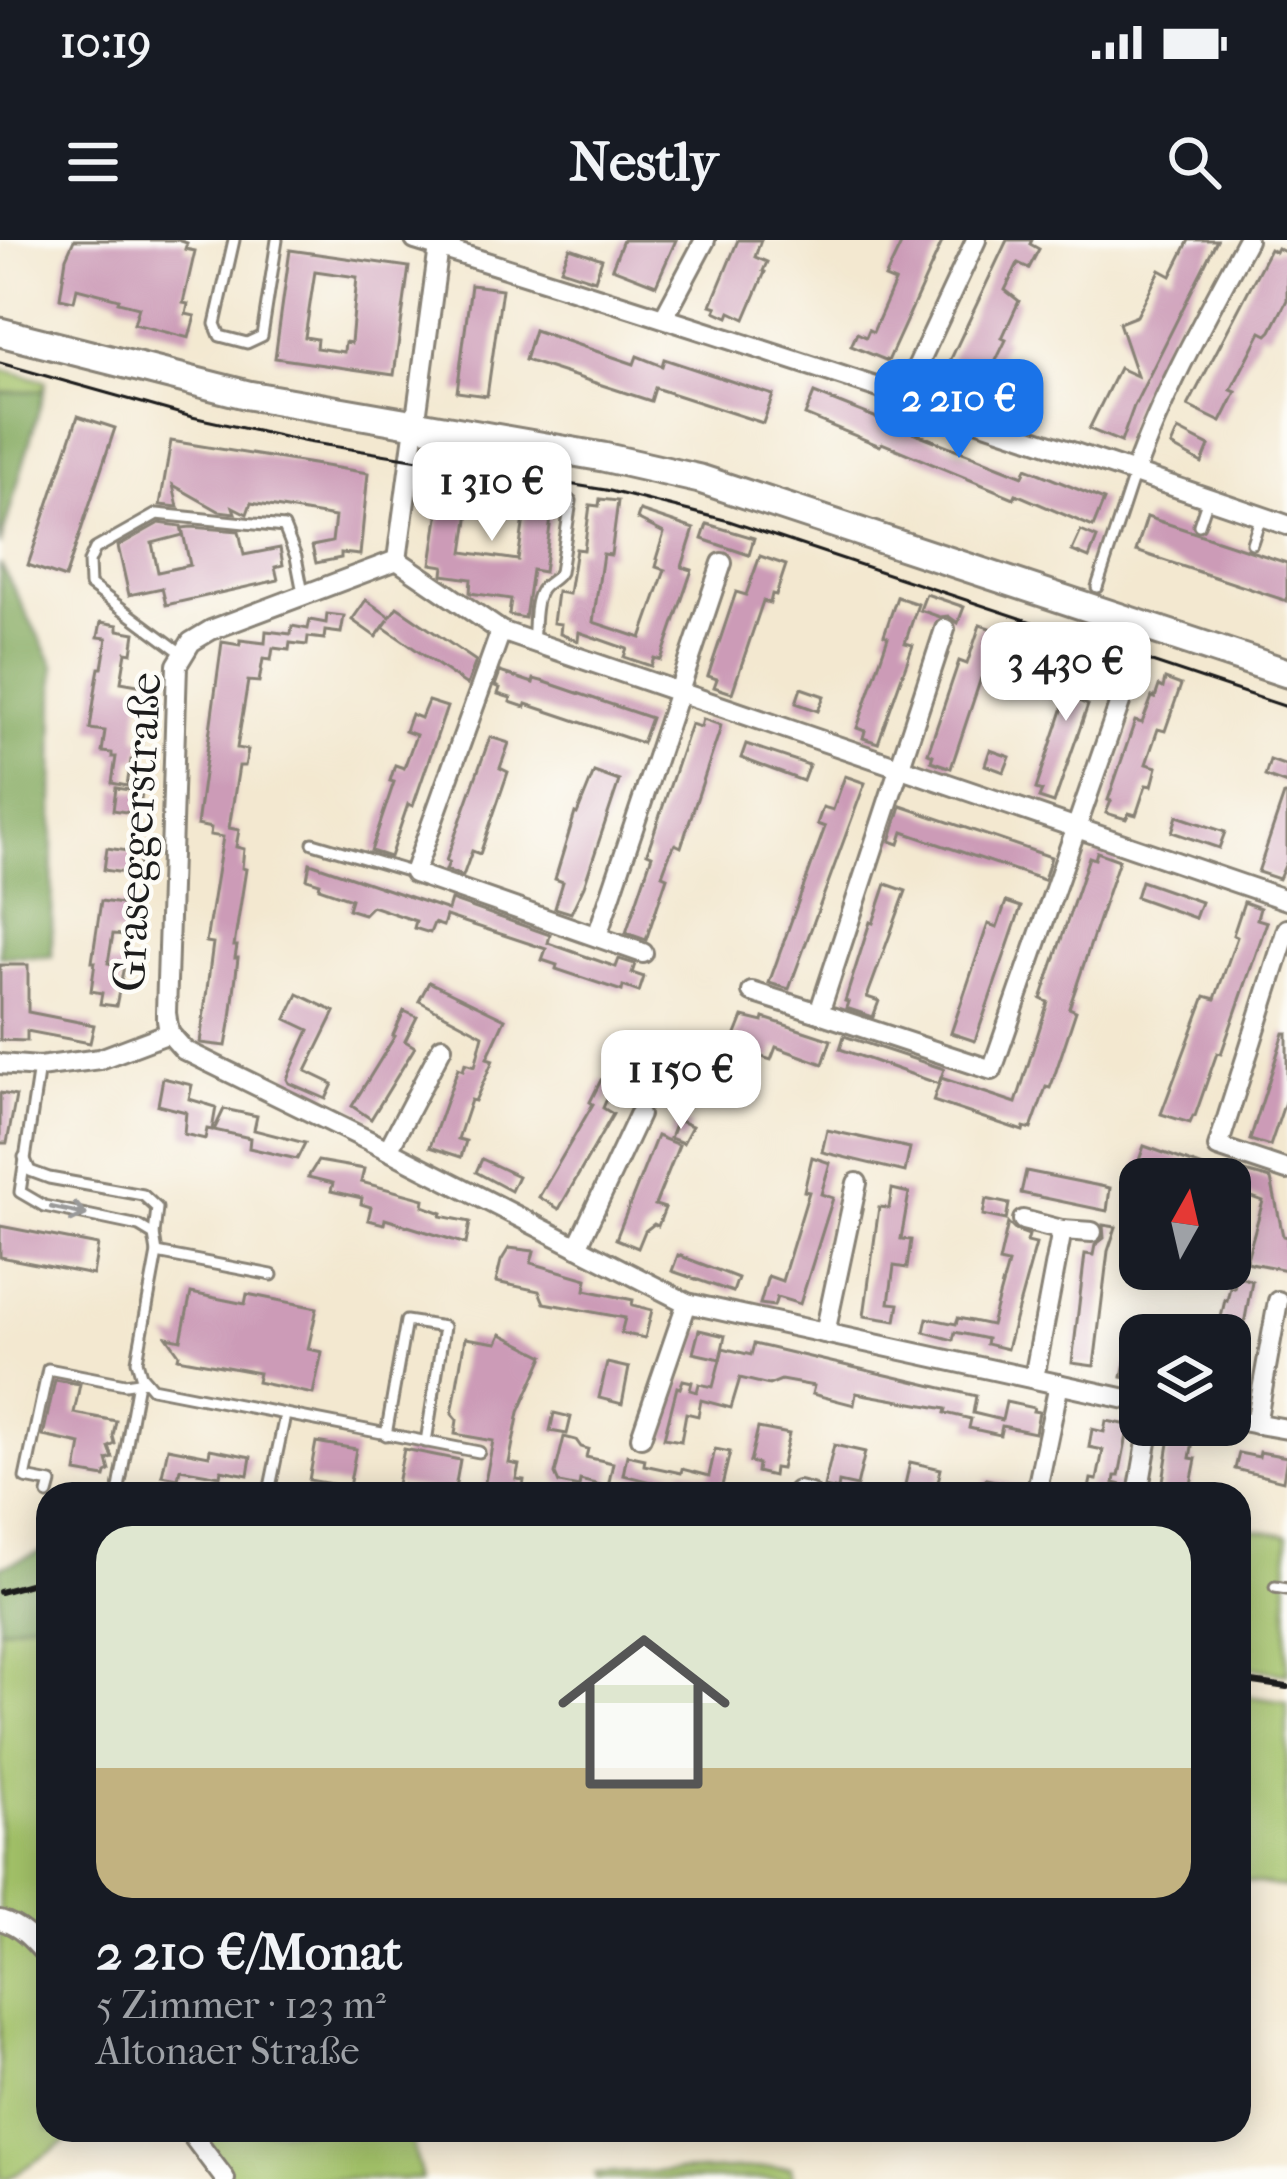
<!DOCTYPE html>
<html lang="de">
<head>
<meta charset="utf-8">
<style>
	body { margin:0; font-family:"IM FELL French Canon",serif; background:#242831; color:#f1f3f6; height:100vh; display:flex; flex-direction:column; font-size:45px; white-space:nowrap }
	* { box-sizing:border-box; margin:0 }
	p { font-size:39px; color:#9ea1a6 }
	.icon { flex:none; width:66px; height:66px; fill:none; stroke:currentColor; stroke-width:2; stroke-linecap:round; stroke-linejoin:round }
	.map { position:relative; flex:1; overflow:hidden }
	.panel { position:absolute; left:36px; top:1242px; width:1215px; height:660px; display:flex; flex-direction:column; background:#171b24; border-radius:36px; box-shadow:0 6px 30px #0003 }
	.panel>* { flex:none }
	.needle { width:78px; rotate:8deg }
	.fabs { position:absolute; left:1119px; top:918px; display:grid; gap:24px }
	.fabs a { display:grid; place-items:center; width:132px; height:132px; border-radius:24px; background:#171b24; box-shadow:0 6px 30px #0003; font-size:60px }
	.price { position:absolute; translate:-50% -102px; padding:0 27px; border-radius:24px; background:#fff; color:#222; font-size:39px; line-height:78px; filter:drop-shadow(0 3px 6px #0008) }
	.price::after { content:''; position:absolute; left:50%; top:72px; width:36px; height:27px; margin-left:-18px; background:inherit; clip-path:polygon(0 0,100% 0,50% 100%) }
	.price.on { background:#1a73e8; color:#fff }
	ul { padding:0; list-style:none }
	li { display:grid; align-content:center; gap:24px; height:636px; padding:0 60px }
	li span { display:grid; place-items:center; height:372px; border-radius:36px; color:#555 }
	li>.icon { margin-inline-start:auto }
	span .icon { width:216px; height:216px; fill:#fffc; stroke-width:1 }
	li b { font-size:51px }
	.status { display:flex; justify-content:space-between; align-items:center; height:84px; padding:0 60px; background:#171b24; direction:ltr }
	.status svg { height:33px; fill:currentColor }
	header { display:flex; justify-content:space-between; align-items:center; height:156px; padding:0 60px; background:#171b24; font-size:54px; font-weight:800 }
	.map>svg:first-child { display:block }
	.green { fill:#a2c168; stroke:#5f6e42; stroke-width:3 }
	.forest { fill:#81a75c; stroke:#4e623c; stroke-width:3 }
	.building { fill:#cc9bb7; fill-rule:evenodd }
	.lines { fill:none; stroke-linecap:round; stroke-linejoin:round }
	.lane-casing { stroke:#888276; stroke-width:15 }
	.street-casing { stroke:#888276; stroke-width:24 }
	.secondary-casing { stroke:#888276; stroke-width:33 }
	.lane { stroke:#fff; stroke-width:9 }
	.street { stroke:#fff; stroke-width:18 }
	.secondary { stroke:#fff; stroke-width:27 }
	.tram { stroke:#1c1c1c; stroke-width:3 }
	.rail { stroke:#1c1c1c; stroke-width:6 }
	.oneway { stroke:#999 }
	.labels { text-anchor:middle; stroke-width:9; stroke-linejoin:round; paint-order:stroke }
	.street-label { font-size:45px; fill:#1c1c1c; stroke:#fdfcf7 }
</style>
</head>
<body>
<div class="status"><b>10:19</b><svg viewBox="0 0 49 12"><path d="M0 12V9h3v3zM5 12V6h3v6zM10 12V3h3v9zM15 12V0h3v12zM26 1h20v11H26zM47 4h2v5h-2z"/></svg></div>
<header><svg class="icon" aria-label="menu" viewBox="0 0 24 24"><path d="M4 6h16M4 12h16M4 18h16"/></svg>Nestly<svg class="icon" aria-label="search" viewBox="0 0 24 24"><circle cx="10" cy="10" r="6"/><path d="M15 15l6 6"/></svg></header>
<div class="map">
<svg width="1287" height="1939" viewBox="0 0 1287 1939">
	<rect width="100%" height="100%" fill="#fdfcf7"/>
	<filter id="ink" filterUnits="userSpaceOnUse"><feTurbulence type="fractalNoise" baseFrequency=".00833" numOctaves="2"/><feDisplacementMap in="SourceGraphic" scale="24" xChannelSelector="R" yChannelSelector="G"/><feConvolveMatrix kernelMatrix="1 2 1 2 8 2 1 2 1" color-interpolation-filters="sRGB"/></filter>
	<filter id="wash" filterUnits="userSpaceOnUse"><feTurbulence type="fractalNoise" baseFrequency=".004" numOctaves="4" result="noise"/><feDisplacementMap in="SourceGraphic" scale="48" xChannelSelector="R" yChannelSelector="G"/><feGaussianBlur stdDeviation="2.7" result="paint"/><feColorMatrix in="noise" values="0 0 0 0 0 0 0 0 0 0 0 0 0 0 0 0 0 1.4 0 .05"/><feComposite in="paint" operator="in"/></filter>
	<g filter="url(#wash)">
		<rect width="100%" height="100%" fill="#f3e8d0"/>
		<g class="green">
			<polygon points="0,129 46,141 0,305"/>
			<polygon points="1243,1288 1287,1295 1287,1434 1239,1426 1239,1309"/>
			<path d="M48,1377v330c-14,-17 -25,-30 -48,-32v-286z"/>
			<polygon points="1239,1455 1287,1462 1287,1648 1239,1640"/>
			<polygon points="0,1685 48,1723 48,1890 85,1890 7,1939 0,1939"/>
			<polygon points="197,1890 409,1890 422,1939 232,1939"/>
			<polygon points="791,1927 793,1939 596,1939 595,1934"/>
		</g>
		<g class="forest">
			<polygon points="44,150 42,159 0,305 0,153"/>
			<polygon points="0,323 54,425 52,717 0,716"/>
			<polygon points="48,1309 48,1377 0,1389 0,1327"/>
		</g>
		<g id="blocks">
			<g class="building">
				<polygon points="74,0 178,0 187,3 185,9 195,11 183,63 188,64 186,74 195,76 189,98 134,84 139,67 118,62 119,59 77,48 74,61 60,58 66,18"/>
				<polygon points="623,0 676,0 656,45 612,28"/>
				<polygon points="738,0 761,0 755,17 767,22 763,31 765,32 745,79 730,72 728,77 715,71 717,67 711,65"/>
				<polygon points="903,0 943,0 888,121 851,106 857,93 866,97 869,90 873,92 895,42 885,38"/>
				<polygon points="1007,0 1032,0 1030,4 1039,9 1029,28 1018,23 1005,50 1019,61 1002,98 1006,100 989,135 981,131 971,154 941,140"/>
				<polygon points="1189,0 1217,0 1134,166 1121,202 1089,189 1119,128 1137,136 1119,83 1137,76 1160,30 1171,36"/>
				<polygon points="570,8 602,19 595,40 561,29"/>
				<polygon points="1277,8 1287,13 1287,60 1271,91 1267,95 1261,92 1231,150 1236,152 1221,182 1188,166 1270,9 1275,12"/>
				<path d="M290,10l119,17 -15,108 -119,-17zM315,31l42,6 -6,66 -6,-1 -1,10 -28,-4 1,-9 -12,-2z"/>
				<polygon points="471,45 502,49 487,156 457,152"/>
				<polygon points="534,90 634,124 637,116 662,126 664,119 773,155 763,183 655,148 651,161 525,120"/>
				<polygon points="814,153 1023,236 1026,228 1104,260 1093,287 1016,254 1014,258 882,203 880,206 805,175"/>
				<polygon points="78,176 115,188 65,338 28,325"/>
				<polygon points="1178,190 1209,206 1202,223 1171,206"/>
				<polygon points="171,201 368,233 360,315 341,313 341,318 316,323 312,306 332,302 335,277 251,263 247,274 233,267 235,273 219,271 173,245 178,267 160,265"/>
				<polygon points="466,233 485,236 482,261 471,259 463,312 518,320 529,243 543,245 541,254 554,255 544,332 532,330 525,378 509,375 511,359 470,353 471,339 443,335 444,326 431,324 444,238 465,241"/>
				<polygon points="600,259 618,261 611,315 603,314 593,382 641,398 665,330 656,327 658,320 656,319 664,293 637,279 640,271 694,289 682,327 692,330 661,420 654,418 651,426 624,417 627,409 579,392 578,401 560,394 561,384 553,383 557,352 569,354 576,309 584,310 590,265 599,266"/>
				<polygon points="1147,277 1287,323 1287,361 1136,311"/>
				<polygon points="159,283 181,286 183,295 152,303 158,332 190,325 182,288 191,287 239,291 244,315 280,308 283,325 275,327 278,340 166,365 162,348 129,355 118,306"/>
				<polygon points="707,284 754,298 749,315 702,299"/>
				<polygon points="1081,291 1097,298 1089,318 1072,311"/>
				<polygon points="760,316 786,325 776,355 772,354 770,363 763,361 732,453 714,447 717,439 708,436 736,352 746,355"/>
				<polygon points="926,354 964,367 958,383 948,376 940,377 920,370"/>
				<polygon points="897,357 918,364 905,403 913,405 878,503 863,498 865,491 857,488 888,397 884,395"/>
				<polygon points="366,360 390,377 397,367 476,421 467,445 383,387 389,379 376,397 352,380"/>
				<polygon points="327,374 344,376 341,393 325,391 324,399 308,397 307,405 290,403 289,410 273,408 271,420 263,419 259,442 248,441 237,508 248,510 245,526 239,526 229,588 239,590 236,607 244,609 242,628 246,629 234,706 237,706 235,718 238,718 231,778 226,806 200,803 213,703 206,702 223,597 210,595 211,588 197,585 222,402 240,405 240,400 265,403 266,391 291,394 292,386 308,389 310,380 326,383"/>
				<polygon points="101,382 118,385 118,390 135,393 132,413 126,412 121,442 143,446 138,470 136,498 143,499 139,517 137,520 131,520 127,546 112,543 116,517 112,517 112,513 102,512 105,491 90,489 97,439 99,428 102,428 107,398 98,397"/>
				<polygon points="980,385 1005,393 992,432 984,429 951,528 931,521 933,515 928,513 959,421 967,424"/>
				<polygon points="1080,410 1096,415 1081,462 1088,465 1054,563 1039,558 1042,551 1036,549 1066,458 1056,454 1065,427 1068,428 1072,416 1077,418"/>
				<polygon points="500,432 533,443 534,439 545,442 651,478 642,503 526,464 525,467 510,462 511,458 498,454 500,448 495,446"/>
				<polygon points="1165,439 1181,445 1165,491 1158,489 1146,524 1157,527 1152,546 1146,545 1136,575 1129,573 1126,579 1106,573 1111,561 1108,560 1135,481 1142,483 1152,457 1155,458 1159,446 1163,448"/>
				<polygon points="801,448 824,456 818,471 796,463"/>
				<polygon points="428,461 447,467 413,566 408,564 390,617 371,611 394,542 390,541 395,525 404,528 416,495 405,491 411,474 421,478"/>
				<polygon points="703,479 721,485 719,493 681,607 675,604 669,616 662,635 667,637 646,700 626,693 652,615 647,613 691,484 701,487"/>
				<polygon points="490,497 509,503 500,528 508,532 480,614 472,611 463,636 446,630 449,622 446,621"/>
				<polygon points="746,504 809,525 803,541 741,518"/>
				<polygon points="990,510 1010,517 1004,532 985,525"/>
				<polygon points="1270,520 1287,526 1287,544 1265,536"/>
				<polygon points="594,532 619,541 584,646 571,673 555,668 563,642 555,639 575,573 577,574"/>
				<polygon points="845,536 865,543 789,749 769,743 825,587 817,584 823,567 833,570"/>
				<polygon points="116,548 142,552 139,574 113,570"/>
				<polygon points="1284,555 1287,555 1287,621 1279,639 1258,632"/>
				<polygon points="901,566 1051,617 1044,640 903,592 899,604 890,601"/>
				<polygon points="1177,576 1225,592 1219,608 1172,592"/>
				<polygon points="107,608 141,613 138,635 104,630"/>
				<polygon points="1097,612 1119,620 1069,768 1076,771 1053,840 1050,848 1046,847 1031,889 1024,887 1023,891 933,861 941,838 1016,863 1048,762 1041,759 1089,617 1095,619"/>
				<polygon points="310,623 448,670 451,660 550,695 548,703 616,727 619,719 635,724 632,733 644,737 639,752 623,746 622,751 556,729 557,725 542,720 546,709 446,676 443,686 434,683 430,693 414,688 416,681 372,666 364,674 348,669 351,659 319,648 320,643 307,639"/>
				<polygon points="1141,641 1201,662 1195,678 1136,657"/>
				<polygon points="886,644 906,651 867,757 879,761 873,777 846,768 848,762 845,761 870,682 873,683"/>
				<polygon points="101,661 128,665 124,695 113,694 108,723 124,726 116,766 100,764 102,753 91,751 95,722 92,722"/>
				<polygon points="1006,662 1021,667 975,801 951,793 988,684 997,687"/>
				<polygon points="1244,662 1260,668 1257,679 1267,682 1221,814 1217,813 1195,876 1193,876 1190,883 1161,874 1205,756 1215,759 1237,697 1233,695"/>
				<polygon points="0,725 28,725 28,772 94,785 90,803 27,791 27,801 0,800"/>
				<polygon points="429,742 505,779 487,818 493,820 475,861 471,860 458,899 466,901 461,917 430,907 458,828 463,830 465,823 475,826 483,795 419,761"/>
				<polygon points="298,754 335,772 306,831 333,844 326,859 289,843 287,839 309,790 286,779"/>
				<polygon points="404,771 417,777 405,801 415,807 371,879 352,866 395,796 393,795"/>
				<polygon points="743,777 763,782 764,778 831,800 823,824 776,807 771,820 731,807"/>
				<polygon points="1284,793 1287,793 1287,856 1270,906 1250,900"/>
				<polygon points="844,796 944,829 939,844 840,809"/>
				<polygon points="642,806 650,806 659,818 668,813 672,828 703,844 692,865 617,827 627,807 639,812"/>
				<polygon points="163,838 192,845 189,859 216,867 212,890 207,889 205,899 184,894 186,872 158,865"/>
				<polygon points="601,840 613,845 603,868 613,874 559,969 539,957 593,864 590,862"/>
				<polygon points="0,853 16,856 7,903 0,903"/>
				<polygon points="224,869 257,876 254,890 305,903 297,919 249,908 250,898 214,890"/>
				<polygon points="677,880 692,886 683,903 670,898"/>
				<polygon points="827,890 910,908 905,932 822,912"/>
				<polygon points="657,896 679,905 655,965 665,968 658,986 654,984 645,991 638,1008 616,999"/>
				<polygon points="1144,906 1232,937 1232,939 1163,939 1146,934 1136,929"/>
				<polygon points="812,917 830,923 821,954 833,958 800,1064 777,1057 774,1066 760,1064 768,1036 782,1041 809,952 804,951"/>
				<polygon points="482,919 518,936 511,951 476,932"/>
				<polygon points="318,921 364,929 361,942 424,959 423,966 442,973 441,976 470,982 466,1004 385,979 384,984 368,980 371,967 361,964 362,958 331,951 333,943 308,937"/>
				<polygon points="1026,931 1110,948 1107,971 1021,953"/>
				<polygon points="1245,932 1271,939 1283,996 1287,997 1287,1030 1246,1022 1263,961 1238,952"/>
				<polygon points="892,949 909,953 901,999 911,1000 907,1028 894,1026 889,1063 899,1064 896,1081 864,1076 879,967 889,968"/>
				<polygon points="986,959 1009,964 1006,980 983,975"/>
				<polygon points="1008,983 1015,990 1029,995 1027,1002 1036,1004 1007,1109 986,1104 987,1099 955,1092 953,1100 924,1092 927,1078 956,1084 958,1078 991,1085 1008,1024 999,1022"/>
				<polygon points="1103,985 1116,987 1108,1011 1094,1126 1072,1123 1085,1014 1093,1015 1095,1005 1104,998"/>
				<polygon points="0,986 98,1005 93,1035 0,1017"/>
				<polygon points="509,1008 534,1011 531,1023 587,1039 585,1050 633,1060 632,1065 652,1070 645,1098 621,1093 625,1078 544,1063 539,1051 496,1042 501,1021"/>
				<polygon points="678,1015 738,1038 733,1052 672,1031"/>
				<polygon points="1237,1036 1252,1041 1242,1095 1217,1095 1225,1060 1227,1061 1230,1047 1234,1048"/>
				<polygon points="191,1053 245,1064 247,1054 317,1068 308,1109 322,1112 313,1154 257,1142 259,1133 178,1118 179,1114 167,1097 181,1100"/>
				<polygon points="699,1090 725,1096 720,1119 693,1113"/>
				<polygon points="501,1094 544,1116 519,1172 509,1223 519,1225 516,1239 524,1240 522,1254 483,1252 493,1201 455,1194 457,1180 452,1174 465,1098 497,1103"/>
				<polygon points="754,1104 976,1156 973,1173 1002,1180 1006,1162 1034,1168 1033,1171 1039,1172 1035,1193 1002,1186 1000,1195 969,1188 971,1179 945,1173 946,1169 856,1153 854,1165 812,1154 814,1146 781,1140 769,1145 740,1138 731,1168 701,1160 698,1176 686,1173 681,1201 664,1198 677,1147 680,1148 683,1140 692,1142 690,1150 697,1152 699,1144 713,1147 723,1108 751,1115"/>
				<polygon points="1125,1122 1140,1125 1140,1141 1122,1137"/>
				<polygon points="607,1123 629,1128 622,1164 599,1158"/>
				<polygon points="55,1140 80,1144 74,1173 116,1181 113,1196 115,1204 109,1207 113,1218 107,1220 110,1231 106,1233 105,1237 76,1232 81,1204 43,1196"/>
				<polygon points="554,1173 571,1177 567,1194 550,1191"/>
				<polygon points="1106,1181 1129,1185 1119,1236 1115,1236 1114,1243 1126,1246 1125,1254 1088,1254 1091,1239 1097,1240 1103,1210 1089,1207 1092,1189 1104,1192"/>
				<polygon points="758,1188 789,1194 781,1229 774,1228 773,1236 757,1232 758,1224 750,1222"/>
				<polygon points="1181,1192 1194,1195 1190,1218 1196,1219 1189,1254 1161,1254 1170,1197 1180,1199"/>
				<polygon points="564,1197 576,1200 581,1207 588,1209 586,1217 613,1223 608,1247 580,1240 579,1247 559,1243 555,1234"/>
				<polygon points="316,1202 356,1209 349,1247 309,1240"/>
				<polygon points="834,1205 865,1212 857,1246 839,1242 838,1250 824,1247"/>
				<polygon points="168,1208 209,1216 210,1209 251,1217 248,1235 221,1230 220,1236 180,1229 178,1238 162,1235"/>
				<polygon points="404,1209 460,1220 454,1254 397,1244"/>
				<polygon points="715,1209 730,1212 720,1254 667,1254 649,1250 651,1242 623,1235 627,1215 645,1219 644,1225 681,1233 682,1229 709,1236"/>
				<polygon points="1260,1212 1287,1217 1283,1241 1235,1229 1239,1213 1259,1217"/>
				<polygon points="910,1222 941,1229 935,1254 903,1254"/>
				<polygon points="986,1239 1024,1247 1023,1254 983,1254"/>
			</g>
		</g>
	</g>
	<g filter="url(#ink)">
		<use href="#blocks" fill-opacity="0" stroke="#888276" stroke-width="3"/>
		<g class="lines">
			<defs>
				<g id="lane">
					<polyline points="234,0 215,84 220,96 247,103 262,96 277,0"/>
					<polyline points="1199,285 1208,258"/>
					<polyline points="1252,303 1261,276"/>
					<polyline points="1097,347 1135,232"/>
					<path d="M533,402c2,-14 0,-37 7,-50 4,-9 15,-11 20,-20l11,-71"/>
					<polyline points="183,414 90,345 89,322 95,309 157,274 284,287 296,317 303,353"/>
					<polyline points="313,603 414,633"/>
					<polyline points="39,827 20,952 44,966 139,986 154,995"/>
					<polyline points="24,917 30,931 49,938 143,955 157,968 154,995 157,1013 137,1121 141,1135 152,1148 479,1212"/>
					<polyline points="157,1013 272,1035"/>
					<polyline points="386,1195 406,1081 444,1087 426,1202"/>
					<polyline points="269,1252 285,1175"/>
					<polyline points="48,1254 51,1243 25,1238 48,1129 125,1144 146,1141"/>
					<polyline points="118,1254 138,1142"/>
					<polyline points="1275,1347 1287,1349"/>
				</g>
				<g id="street">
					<path d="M415,0c292,90 583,186 872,285"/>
					<polyline points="442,0 439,7 397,320 501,391 1287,660"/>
					<polyline points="664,77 705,0"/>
					<polyline points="903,157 976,0"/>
					<path d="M1135,231c29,-80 71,-155 112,-231"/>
					<polyline points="945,389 819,773 992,830 1127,442"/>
					<polyline points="501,391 414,633 643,713"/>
					<polyline points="1287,689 1218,907 1287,930"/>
					<polyline points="597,696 722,323"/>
					<polyline points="752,752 819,773"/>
					<polyline points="169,793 166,773 177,425 191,402 211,390 397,320"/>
					<polyline points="0,824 39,827 100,819 169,793 184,810 388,910 687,1063 1140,1162"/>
					<polyline points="388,910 442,807"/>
					<polyline points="1023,980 1062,990 1034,1138"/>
					<polyline points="1062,990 1092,992"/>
					<polyline points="577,1007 639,875"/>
					<polyline points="825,1093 857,943"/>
					<polyline points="1230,1179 1287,1189"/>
					<polyline points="1256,1184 1278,1061"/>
					<polyline points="641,1197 687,1063"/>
					<polyline points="798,1251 810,1254"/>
					<polyline points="1036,1254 1059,1144"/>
					<polyline points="1138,1254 1150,1185"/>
					<path d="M0,1680c21,6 33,20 48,37"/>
					<polyline points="188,1890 225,1939"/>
				</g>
				<polyline id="secondary" points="0,92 248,155 603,217 700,239 1287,433"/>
			</defs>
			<use href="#lane" class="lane-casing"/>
			<use href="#street" class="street-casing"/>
			<use href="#secondary" class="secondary-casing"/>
			<use href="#lane" class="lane"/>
			<use href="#street" class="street"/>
			<use href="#secondary" class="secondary"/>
			<polyline class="tram" points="0,123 192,177 307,202 606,250 729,281 1287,467"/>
			<g class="rail">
				<polyline points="0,1352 48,1339"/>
				<polyline points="1239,1440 1287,1447"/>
			</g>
		</g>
		<defs><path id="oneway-shaft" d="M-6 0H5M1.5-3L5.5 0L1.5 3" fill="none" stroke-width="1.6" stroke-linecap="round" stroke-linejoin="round" transform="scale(3)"/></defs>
		<use class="oneway" href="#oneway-shaft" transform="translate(69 971) rotate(12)"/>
	</g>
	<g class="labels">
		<g class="street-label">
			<text transform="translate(136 592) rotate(-87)" y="16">Graseggerstraße</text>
		</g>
	</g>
</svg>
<div class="fabs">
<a><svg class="needle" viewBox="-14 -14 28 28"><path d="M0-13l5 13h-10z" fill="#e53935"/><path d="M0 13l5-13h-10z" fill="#9ea1a6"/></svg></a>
<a><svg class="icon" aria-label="layers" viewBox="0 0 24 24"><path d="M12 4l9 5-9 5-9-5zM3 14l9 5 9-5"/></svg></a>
</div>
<b class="price on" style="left:959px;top:221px">2 210 €</b>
<b class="price" style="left:492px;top:304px">1 310 €</b>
<b class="price" style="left:1066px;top:484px">3 430 €</b>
<b class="price" style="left:681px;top:892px">1 150 €</b>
<section class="panel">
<ul>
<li><span style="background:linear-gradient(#dfe7d0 65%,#c2b280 0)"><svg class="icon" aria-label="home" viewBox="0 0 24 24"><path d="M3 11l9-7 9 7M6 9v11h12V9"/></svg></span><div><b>2 210 €/Monat</b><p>5 Zimmer · 123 m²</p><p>Altonaer Straße</p></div></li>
</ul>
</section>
</div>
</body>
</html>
